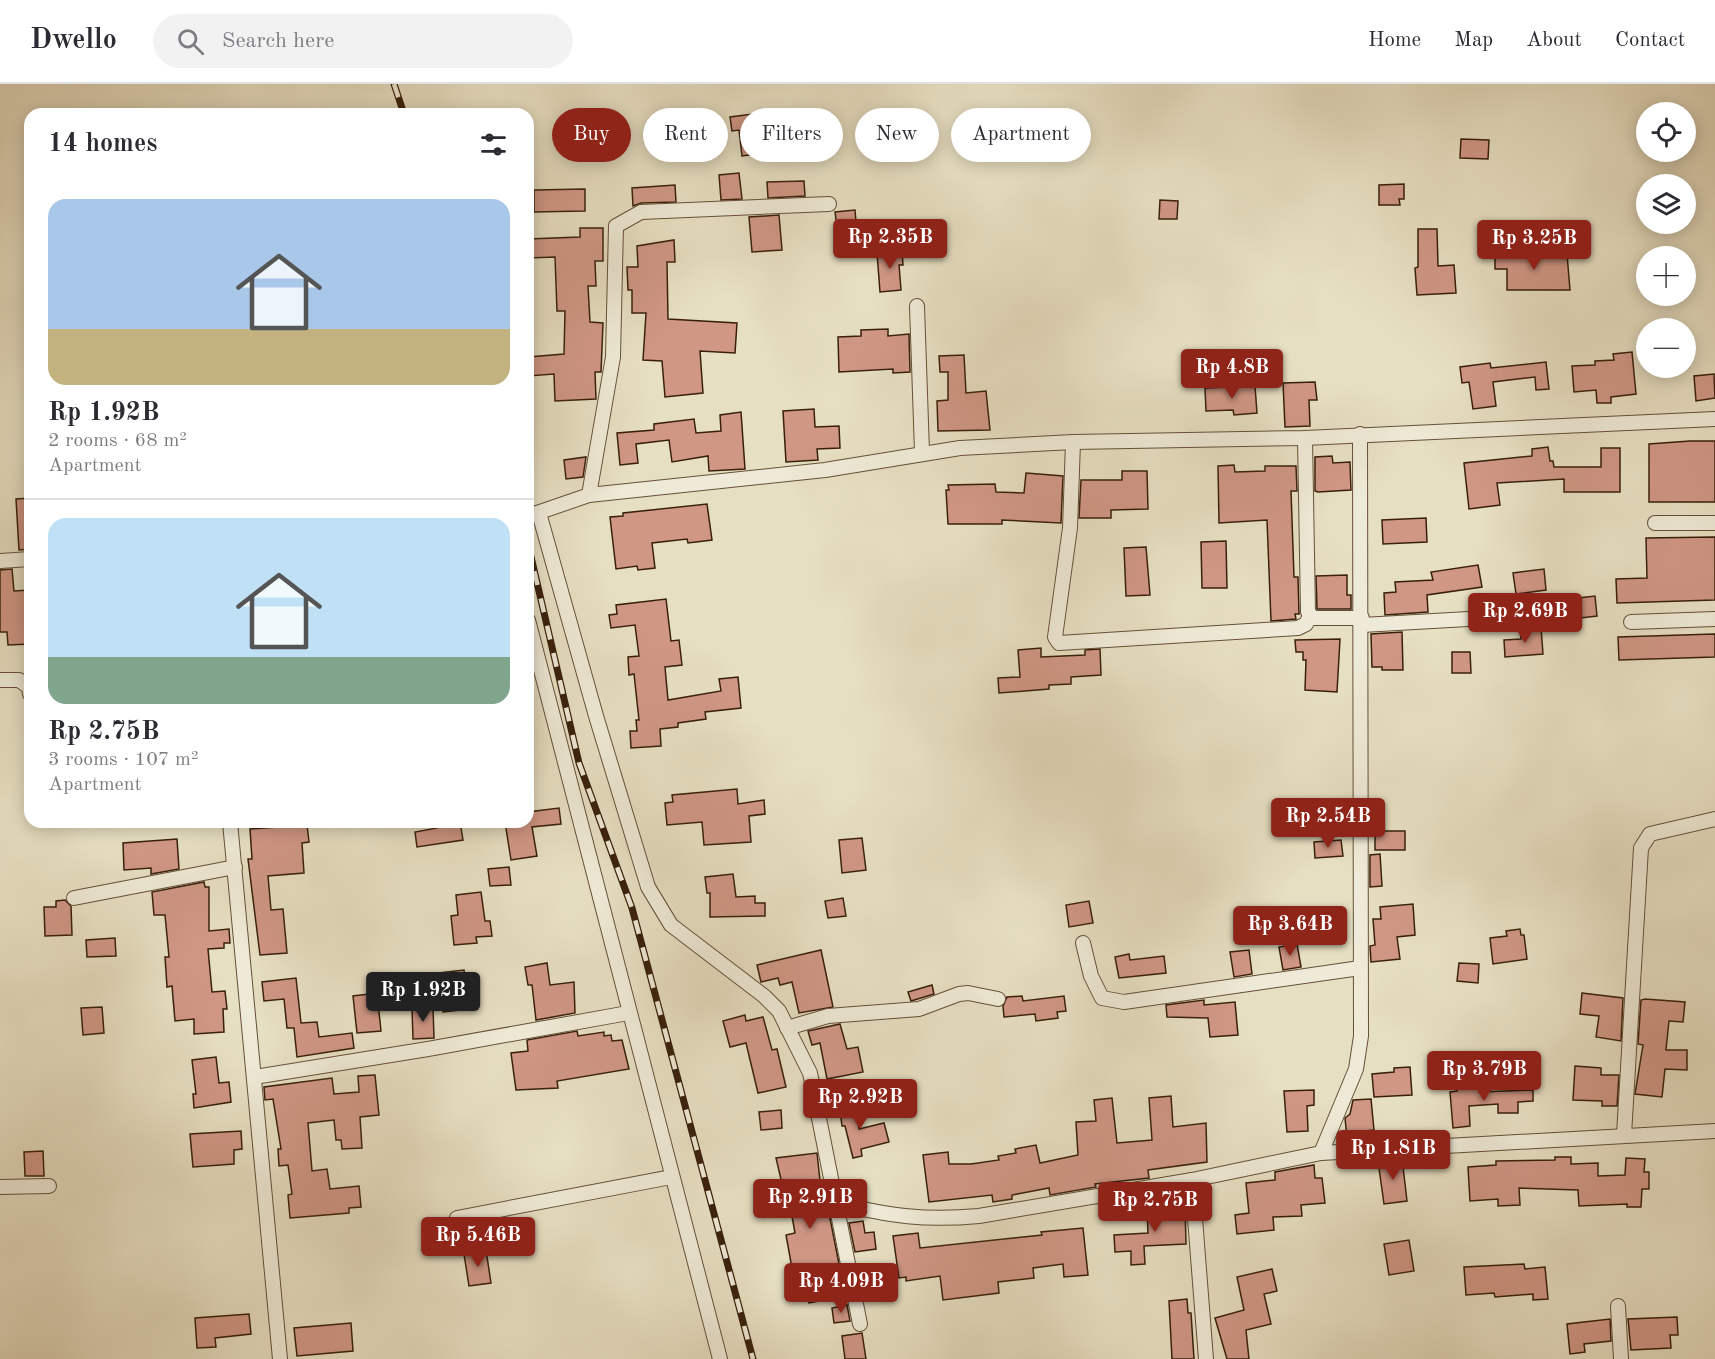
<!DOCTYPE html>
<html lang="en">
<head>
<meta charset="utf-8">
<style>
	body { margin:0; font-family:"Old Standard TT",serif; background:#f2f2f3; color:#2b2b33; height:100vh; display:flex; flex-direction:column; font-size:22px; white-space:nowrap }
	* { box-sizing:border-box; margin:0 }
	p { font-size:20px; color:#7c7c81 }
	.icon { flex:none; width:33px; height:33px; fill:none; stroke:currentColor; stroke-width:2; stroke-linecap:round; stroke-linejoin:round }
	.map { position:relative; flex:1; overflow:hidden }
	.side { position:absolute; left:24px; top:24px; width:510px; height:720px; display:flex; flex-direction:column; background:#fff; border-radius:18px; box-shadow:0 3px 15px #0003 }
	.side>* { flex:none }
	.top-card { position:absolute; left:552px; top:24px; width:570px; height:54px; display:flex; gap:12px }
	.buttons { position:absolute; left:1636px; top:18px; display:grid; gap:12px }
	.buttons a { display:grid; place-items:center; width:60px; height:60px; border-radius:50%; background:#fff; box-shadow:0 3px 15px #0003; font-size:30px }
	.price { position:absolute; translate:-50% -51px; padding:0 14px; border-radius:6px; background:#8f2418; color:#fff; font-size:20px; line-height:39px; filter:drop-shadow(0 2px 3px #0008) }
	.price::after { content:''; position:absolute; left:50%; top:36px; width:18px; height:14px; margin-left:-9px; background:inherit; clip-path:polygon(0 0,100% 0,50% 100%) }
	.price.selected { background:#222; color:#fff }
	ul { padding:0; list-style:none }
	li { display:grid; align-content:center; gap:12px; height:318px; padding:0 24px }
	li+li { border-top:2px solid #e1e1e2 }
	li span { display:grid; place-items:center; height:186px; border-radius:18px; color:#555 }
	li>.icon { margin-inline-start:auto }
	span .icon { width:108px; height:108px; fill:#fffc; stroke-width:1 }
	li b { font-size:26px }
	h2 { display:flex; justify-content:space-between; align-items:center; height:72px; padding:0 24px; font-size:26px }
	.tag { padding:0 21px; border-radius:27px; background:#fff; box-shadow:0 3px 15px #0003; font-size:21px; line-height:54px }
	.tag.selected { background:#8f2418; color:#fff }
	header { display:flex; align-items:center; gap:36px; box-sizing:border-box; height:84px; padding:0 30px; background:#fff; border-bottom:2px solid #e1e1e2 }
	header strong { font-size:28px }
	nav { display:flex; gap:33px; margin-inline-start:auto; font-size:21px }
	.search { width:420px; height:54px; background:#f2f2f3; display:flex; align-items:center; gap:15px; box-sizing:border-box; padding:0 21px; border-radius:33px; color:#7c7c81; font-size:22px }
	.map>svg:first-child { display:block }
	.building { fill:#d09785; stroke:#39200b; stroke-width:1.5 }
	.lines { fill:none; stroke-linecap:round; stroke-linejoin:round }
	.street-casing { stroke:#645039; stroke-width:16 }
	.street { stroke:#efead7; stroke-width:14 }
	.rail-casing { stroke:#39200b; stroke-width:7 }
	.rail { stroke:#efead7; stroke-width:4.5; stroke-dasharray:14; stroke-linecap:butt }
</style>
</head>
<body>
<header>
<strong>Dwello</strong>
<div class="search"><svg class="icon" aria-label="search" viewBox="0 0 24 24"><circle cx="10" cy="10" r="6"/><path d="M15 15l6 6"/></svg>Search here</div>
<nav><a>Home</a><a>Map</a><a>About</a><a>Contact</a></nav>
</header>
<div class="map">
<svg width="1715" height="1275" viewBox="0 0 1715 1275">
	<rect width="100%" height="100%" fill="#e7dfc2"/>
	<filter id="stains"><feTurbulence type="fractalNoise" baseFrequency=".00333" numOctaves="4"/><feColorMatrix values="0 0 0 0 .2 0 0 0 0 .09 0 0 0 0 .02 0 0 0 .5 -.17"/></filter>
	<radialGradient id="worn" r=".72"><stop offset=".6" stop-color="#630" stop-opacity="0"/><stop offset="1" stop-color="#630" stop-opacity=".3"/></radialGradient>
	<g class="building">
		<polygon points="753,30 753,35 761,35 765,69 742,72 739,46 732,47 730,33"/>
		<polygon points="1461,55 1489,56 1488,75 1460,74"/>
		<polygon points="739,89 742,115 721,116 719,91"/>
		<polygon points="804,97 805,112 768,114 767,98"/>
		<polygon points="1404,100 1404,115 1399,115 1400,121 1379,121 1379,101"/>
		<polygon points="675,101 676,118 641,119 633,122 632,104"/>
		<polygon points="585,105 585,127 534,128 534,106"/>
		<polygon points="1160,116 1178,117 1177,135 1159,135"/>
		<polygon points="855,126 856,138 861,138 863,157 839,159 835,128"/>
		<polygon points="779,131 782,166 752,168 749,133"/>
		<polygon points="580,144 603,144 603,177 595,177 596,202 588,202 590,238 603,239 601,288 595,288 596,315 555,317 554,290 528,292 528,273 564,270 565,227 557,227 555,173 528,174 528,155 580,153"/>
		<polygon points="1418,145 1437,145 1438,182 1454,181 1456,209 1417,211 1415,184 1418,183"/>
		<polygon points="674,156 675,178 667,178 668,235 737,239 735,269 700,267 703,309 665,313 662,277 643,276 646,229 632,229 632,206 628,206 627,183 638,183 637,162"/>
		<polygon points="1508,165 1527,165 1527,173 1567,170 1570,206 1507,206 1507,185 1495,185 1495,169 1508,169"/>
		<polygon points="902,166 903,181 899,181 901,206 880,208 877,169"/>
		<polygon points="888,245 888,252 909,250 910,288 893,289 893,285 839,288 838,253 861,252 861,246"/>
		<polygon points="1632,268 1636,310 1611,313 1611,319 1597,319 1596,306 1574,308 1572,282 1595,281 1595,277 1614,276 1613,270"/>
		<polygon points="964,271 966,309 986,307 990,346 938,347 937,317 948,316 948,288 940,288 939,272"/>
		<polygon points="1546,278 1549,305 1536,306 1535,293 1493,298 1496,322 1473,325 1469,298 1462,299 1460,283 1490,279 1491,284"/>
		<polygon points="1714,290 1715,314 1696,317 1694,292"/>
		<polygon points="1315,298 1317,316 1309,316 1310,342 1285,343 1283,299"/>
		<polygon points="1255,302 1257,329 1234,331 1233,326 1206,327 1205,304"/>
		<polygon points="814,325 815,343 839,342 840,364 817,365 818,376 786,378 783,327"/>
		<polygon points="741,328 745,385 709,387 708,372 672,378 669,356 636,360 638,379 620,381 617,349 654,346 654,340 694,335 696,349 721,347 720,331"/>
		<polygon points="1690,357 1715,357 1715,418 1649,418 1649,360"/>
		<polygon points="1548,363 1550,377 1553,377 1554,383 1601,383 1601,364 1620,364 1620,408 1564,408 1564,395 1497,399 1500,421 1469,425 1464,379 1532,372 1532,365"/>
		<polygon points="1332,372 1333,379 1350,378 1351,406 1318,408 1315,407 1315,373"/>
		<polygon points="586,373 583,393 566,395 564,376"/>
		<polygon points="1234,381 1235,388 1265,387 1265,382 1296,382 1297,407 1291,407 1294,493 1298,493 1299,530 1295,530 1296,535 1271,537 1267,436 1219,439 1218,382"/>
		<polygon points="1122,387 1147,387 1148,425 1111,426 1111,434 1079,434 1081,396 1122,396"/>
		<polygon points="1026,389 1063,392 1061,439 1002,436 1002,440 948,440 946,406 949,406 948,401 995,400 996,408 1024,409"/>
		<polygon points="30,414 30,465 19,466 16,415"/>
		<polygon points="707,420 712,456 688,459 687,455 652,459 655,484 638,486 637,482 616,485 610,433 623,432 623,429"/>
		<polygon points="1426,434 1427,458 1383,460 1382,436"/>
		<polygon points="1715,453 1715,516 1617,519 1616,495 1647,494 1646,454"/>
		<polygon points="1226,457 1227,504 1202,504 1201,458"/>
		<polygon points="1146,463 1150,511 1126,512 1124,464"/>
		<polygon points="1478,481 1482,503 1427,511 1428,528 1385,531 1384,509 1396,508 1395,498 1433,496 1431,488"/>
		<polygon points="12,485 14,507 30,506 30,560 8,561 7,548 0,548 0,486"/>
		<polygon points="1544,485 1546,506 1516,510 1513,489"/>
		<polygon points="1347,491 1347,511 1351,511 1351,525 1317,525 1316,492"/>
		<polygon points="1595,512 1597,532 1572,535 1570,515"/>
		<polygon points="666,515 671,557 679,556 682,581 665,583 668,616 721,607 719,595 738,593 741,624 705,628 706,635 678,639 678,643 660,645 661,662 631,664 630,647 637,647 636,636 639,636 634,590 629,591 628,573 639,572 635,541 611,544 609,531 617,530 616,521"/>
		<polygon points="1541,543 1543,570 1505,573 1504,556 1521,555 1520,545"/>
		<polygon points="1402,548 1403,586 1382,586 1382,583 1372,583 1371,550"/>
		<polygon points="1715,550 1715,573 1619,576 1618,553"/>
		<polygon points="1340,555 1337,608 1305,606 1306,576 1303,576 1303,568 1296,568 1295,556"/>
		<polygon points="1041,564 1041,573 1085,571 1085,566 1100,565 1101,591 1071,593 1071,600 1049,601 1049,605 999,609 998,594 1020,593 1018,566"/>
		<polygon points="1452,568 1470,568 1471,589 1452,589"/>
		<polygon points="737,705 738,720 764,716 765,730 749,732 751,758 704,761 702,738 667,741 665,719 673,718 672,711"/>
		<polygon points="559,724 561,740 532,743 537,772 511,776 505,738 528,738 528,728"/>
		<polygon points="436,738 460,738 463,756 417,763 415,748 437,744"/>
		<polygon points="307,741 309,758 302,759 304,789 268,792 271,826 283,825 287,869 260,871 248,775 252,775 250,745"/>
		<rect x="1375" y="747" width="30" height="19"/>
		<polygon points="862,754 866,786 842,789 839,756"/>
		<polygon points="177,755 179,785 151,790 151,784 124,786 123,759"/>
		<polygon points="1341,756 1343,772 1315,774 1314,758"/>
		<polygon points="1380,770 1382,802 1370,803 1370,771"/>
		<polygon points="509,783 511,801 490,802 488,785"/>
		<polygon points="733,790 736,813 755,812 755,819 765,819 765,832 710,833 710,809 707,809 705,793"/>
		<polygon points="204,798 205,803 209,803 209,847 229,845 230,859 224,859 224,864 208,865 212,908 225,907 227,925 223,925 224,948 194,950 194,935 175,937 172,902 167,903 165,873 169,873 165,831 154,831 152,808"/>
		<polygon points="481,808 485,837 490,837 492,852 476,853 477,859 454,861 451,832 458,831 456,811"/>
		<polygon points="843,814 846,832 828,834 825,817"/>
		<polygon points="65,816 71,822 72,851 45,852 44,823 56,823 56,817"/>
		<polygon points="1089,817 1093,839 1069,843 1066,821"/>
		<polygon points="1413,820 1415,851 1397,853 1400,875 1371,878 1370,862 1375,861 1373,835 1381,835 1380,823"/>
		<polygon points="1520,845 1521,851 1524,851 1527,875 1493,880 1490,854 1507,852 1506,847"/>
		<polygon points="115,854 116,872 87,873 86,856"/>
		<polygon points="1297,860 1301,883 1283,886 1279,863"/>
		<polygon points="821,866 833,923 799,929 792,898 780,901 778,894 761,898 757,881"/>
		<polygon points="1249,866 1252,890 1234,893 1230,868"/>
		<polygon points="1129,870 1130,876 1164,872 1166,889 1119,894 1115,873"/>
		<polygon points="547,879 550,901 574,898 575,929 536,936 532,901 528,901 525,883"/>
		<polygon points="1459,879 1479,880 1478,899 1457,897"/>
		<polygon points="464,886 469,925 443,928 439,889"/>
		<polygon points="296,894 301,939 317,938 319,953 352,949 354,964 297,973 294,944 287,944 284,915 264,917 262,898"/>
		<polygon points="932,901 934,910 911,917 908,908"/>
		<polygon points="377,909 381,947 357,949 353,912"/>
		<polygon points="1582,909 1623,914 1621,957 1596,953 1599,932 1580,930"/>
		<polygon points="1022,912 1023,917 1064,912 1066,927 1057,928 1058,934 1036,937 1035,930 1004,933 1003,922 1007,913"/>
		<polygon points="1645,915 1685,918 1683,938 1669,937 1666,966 1687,966 1687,986 1665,985 1662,1013 1635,1010 1643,961 1638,960 1641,916"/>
		<polygon points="1204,916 1204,921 1235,918 1238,951 1210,953 1208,934 1167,933 1166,921"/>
		<polygon points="102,923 104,949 83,951 81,924"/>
		<polygon points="433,923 434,954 413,955 412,924"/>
		<polygon points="745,931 746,937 763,933 772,966 777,965 786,1003 758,1009 746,959 730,963 723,937"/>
		<polygon points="840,940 847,965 858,963 863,988 827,995 820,959 812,961 808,947"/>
		<polygon points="577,947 578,952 604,948 604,952 611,951 612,957 622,956 629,985 557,997 558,1004 516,1006 511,969 528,967 527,956"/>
		<polygon points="216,973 219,999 229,998 231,1018 194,1024 193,1010 196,1010 192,976"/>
		<polygon points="1575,982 1601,984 1601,991 1619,991 1617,1022 1602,1022 1602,1017 1573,1016"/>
		<polygon points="1410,983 1412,1011 1374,1013 1372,990 1394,988 1394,984"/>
		<polygon points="375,991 379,1031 360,1033 362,1064 342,1065 341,1056 336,1056 334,1036 308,1039 312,1087 327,1085 330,1105 359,1102 361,1123 349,1124 349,1129 290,1134 288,1111 292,1110 288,1081 279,1082 278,1065 281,1065 273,1015 265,1016 264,1003 332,994 334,1010 359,1008 358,992"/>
		<polygon points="1478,1001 1479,1008 1533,1006 1533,1017 1518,1018 1518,1029 1498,1029 1498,1020 1469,1022 1470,1042 1453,1044 1450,1008 1457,1007 1457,1003"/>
		<polygon points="1314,1006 1314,1021 1307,1022 1308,1047 1287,1048 1284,1007"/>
		<polygon points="1171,1012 1173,1043 1206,1039 1207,1078 1148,1086 1149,1094 1095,1100 1096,1103 1050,1111 1049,1104 1012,1111 1012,1115 993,1118 992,1111 929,1118 923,1071 948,1068 949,1080 971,1080 999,1076 998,1072 1016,1069 1015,1065 1036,1061 1040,1079 1078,1071 1076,1038 1096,1037 1094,1016 1112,1014 1117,1059 1152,1056 1149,1014"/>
		<polygon points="1371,1015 1374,1046 1365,1047 1366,1053 1347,1054 1345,1034 1350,1030 1353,1016"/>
		<polygon points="855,1017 859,1045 884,1039 889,1058 861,1065 862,1072 853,1074 845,1042 842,1042 839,1018"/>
		<polygon points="781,1026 782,1044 761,1046 759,1028"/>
		<polygon points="241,1047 242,1065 234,1066 234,1080 193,1083 190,1050"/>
		<polygon points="43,1067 44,1092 25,1092 24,1068"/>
		<polygon points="817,1069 822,1115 826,1114 840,1185 835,1186 841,1213 809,1219 807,1210 797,1212 786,1151 795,1149 787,1104 783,1104 776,1074"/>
		<polygon points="1555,1073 1571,1073 1571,1080 1598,1079 1598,1092 1625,1091 1626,1074 1645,1075 1644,1088 1649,1088 1649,1105 1642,1105 1641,1123 1627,1123 1627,1120 1579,1122 1578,1106 1519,1104 1520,1121 1498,1122 1498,1115 1470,1117 1468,1083 1496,1081 1496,1077 1555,1076"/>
		<polygon points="1402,1074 1407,1117 1384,1120 1378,1077"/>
		<polygon points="1314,1081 1315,1094 1322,1094 1325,1119 1301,1121 1302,1132 1273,1133 1274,1146 1237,1150 1235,1131 1249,1129 1246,1099 1275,1096 1275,1088"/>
		<polygon points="1185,1121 1186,1160 1144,1162 1145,1180 1131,1181 1131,1167 1115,1168 1114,1151 1148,1149 1147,1126 1173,1125 1173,1122"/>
		<polygon points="863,1137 865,1149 874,1148 876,1165 855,1168 849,1139"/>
		<polygon points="1083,1144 1088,1191 1064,1193 1063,1180 1033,1184 1034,1194 998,1198 999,1209 943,1216 940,1192 906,1197 906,1193 899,1194 893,1152 918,1149 920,1164 1042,1151 1041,1148"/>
		<polygon points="1409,1156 1414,1187 1389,1191 1384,1160"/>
		<polygon points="486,1166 491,1199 469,1202 464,1170"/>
		<polygon points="1524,1180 1525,1185 1545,1183 1548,1215 1533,1216 1533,1210 1495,1213 1494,1209 1466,1211 1464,1183"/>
		<polygon points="1272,1185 1277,1207 1264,1210 1271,1240 1246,1246 1249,1275 1227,1275 1215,1234 1244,1226 1237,1193"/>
		<polygon points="1187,1215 1188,1229 1191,1229 1194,1275 1172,1275 1169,1217"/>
		<polygon points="847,1221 850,1237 834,1239 832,1224"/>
		<polygon points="249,1230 251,1250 215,1254 216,1263 197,1264 195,1234"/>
		<polygon points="1677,1233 1678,1251 1670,1251 1671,1264 1631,1266 1628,1235"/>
		<polygon points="1610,1235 1611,1257 1584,1260 1585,1268 1570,1270 1567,1240"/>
		<polygon points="351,1239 353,1267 297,1272 294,1244"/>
		<polygon points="862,1249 866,1275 845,1275 842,1252"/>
	</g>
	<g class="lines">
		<defs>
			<g id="street">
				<polyline points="917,222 922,368"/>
				<polyline points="1305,354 1308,528 1313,534 1362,534"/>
				<polyline points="1073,358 1070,444 1055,553 1059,559 1298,544 1306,540 1310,532"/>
				<polyline points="589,411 613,273 616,142 641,128 829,120"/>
				<polyline points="539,429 596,632 648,803 671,841 764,912 779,927 810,989 860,1240"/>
				<polyline points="528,432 589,411 825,386 960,364 1073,358 1305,354 1715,335"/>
				<polyline points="1655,439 1715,439"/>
				<polyline points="0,477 30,475"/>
				<polyline points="528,536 720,1275"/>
				<polyline points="1631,538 1715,535"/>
				<polyline points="1362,541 1540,531"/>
				<polyline points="0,596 19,596 29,603 30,610"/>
				<polyline points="230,738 280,1275"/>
				<polyline points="74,814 235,783"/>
				<polyline points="1083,859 1091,892 1102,914 1124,918 1360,884"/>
				<polyline points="787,944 828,932 919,925 959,910 968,909 998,915"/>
				<polyline points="254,993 428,965 628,929"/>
				<polyline points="1624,1051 1641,764 1650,750 1715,735"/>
				<polyline points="1321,1069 1356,985 1361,952 1360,350"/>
				<polyline points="1192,1096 1206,1275"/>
				<polyline points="0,1103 49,1102"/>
				<path d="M837,1119c53,13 88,18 142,13l213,-36 129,-27 394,-22"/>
				<polyline points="457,1134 671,1093"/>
				<polyline points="1618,1222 1621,1275"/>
			</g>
		</defs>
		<use href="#street" class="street-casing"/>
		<use href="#street" class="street"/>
		<defs>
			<g id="rail">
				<polyline points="394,0 404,30"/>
				<polyline points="528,460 579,679 632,824 753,1275"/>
			</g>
		</defs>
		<use href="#rail" class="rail-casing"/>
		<use href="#rail" class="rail"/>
	</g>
	<rect width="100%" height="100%" filter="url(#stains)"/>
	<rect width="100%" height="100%" fill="url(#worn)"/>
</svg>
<div class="buttons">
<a><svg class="icon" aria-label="locate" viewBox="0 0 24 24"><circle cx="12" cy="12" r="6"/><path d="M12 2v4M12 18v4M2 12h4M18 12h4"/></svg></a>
<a><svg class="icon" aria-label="layers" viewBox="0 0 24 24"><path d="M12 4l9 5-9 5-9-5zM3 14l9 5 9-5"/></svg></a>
<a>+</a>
<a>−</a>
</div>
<b class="price" style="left:890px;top:186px">Rp 2.35B</b>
<b class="price" style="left:1534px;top:187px">Rp 3.25B</b>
<b class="price" style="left:1232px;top:316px">Rp 4.8B</b>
<b class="price" style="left:1525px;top:560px">Rp 2.69B</b>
<b class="price" style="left:1328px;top:765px">Rp 2.54B</b>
<b class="price" style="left:1290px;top:873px">Rp 3.64B</b>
<b class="price selected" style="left:423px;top:939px">Rp 1.92B</b>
<b class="price" style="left:1484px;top:1018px">Rp 3.79B</b>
<b class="price" style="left:860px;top:1046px">Rp 2.92B</b>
<b class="price" style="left:1393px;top:1097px">Rp 1.81B</b>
<b class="price" style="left:810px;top:1146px">Rp 2.91B</b>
<b class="price" style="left:1155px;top:1149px">Rp 2.75B</b>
<b class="price" style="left:478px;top:1184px">Rp 5.46B</b>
<b class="price" style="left:841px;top:1230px">Rp 4.09B</b>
<div class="top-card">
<a class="tag selected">Buy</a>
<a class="tag">Rent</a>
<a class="tag">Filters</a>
<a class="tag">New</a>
<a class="tag">Apartment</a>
</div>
<section class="side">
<h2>14 homes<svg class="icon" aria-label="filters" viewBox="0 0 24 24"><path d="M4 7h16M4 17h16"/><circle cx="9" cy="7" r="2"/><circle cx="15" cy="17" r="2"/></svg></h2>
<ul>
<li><span style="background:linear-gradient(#a9c7e8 70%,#c2b280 0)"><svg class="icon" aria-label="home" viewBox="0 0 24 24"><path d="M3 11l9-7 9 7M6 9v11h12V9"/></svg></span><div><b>Rp 1.92B</b><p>2 rooms · 68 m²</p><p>Apartment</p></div></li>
<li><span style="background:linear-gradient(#bfe0f5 75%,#7fa58c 0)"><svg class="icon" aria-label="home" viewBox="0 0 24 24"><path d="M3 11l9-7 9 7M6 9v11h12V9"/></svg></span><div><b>Rp 2.75B</b><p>3 rooms · 107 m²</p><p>Apartment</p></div></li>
</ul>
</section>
</div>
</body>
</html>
